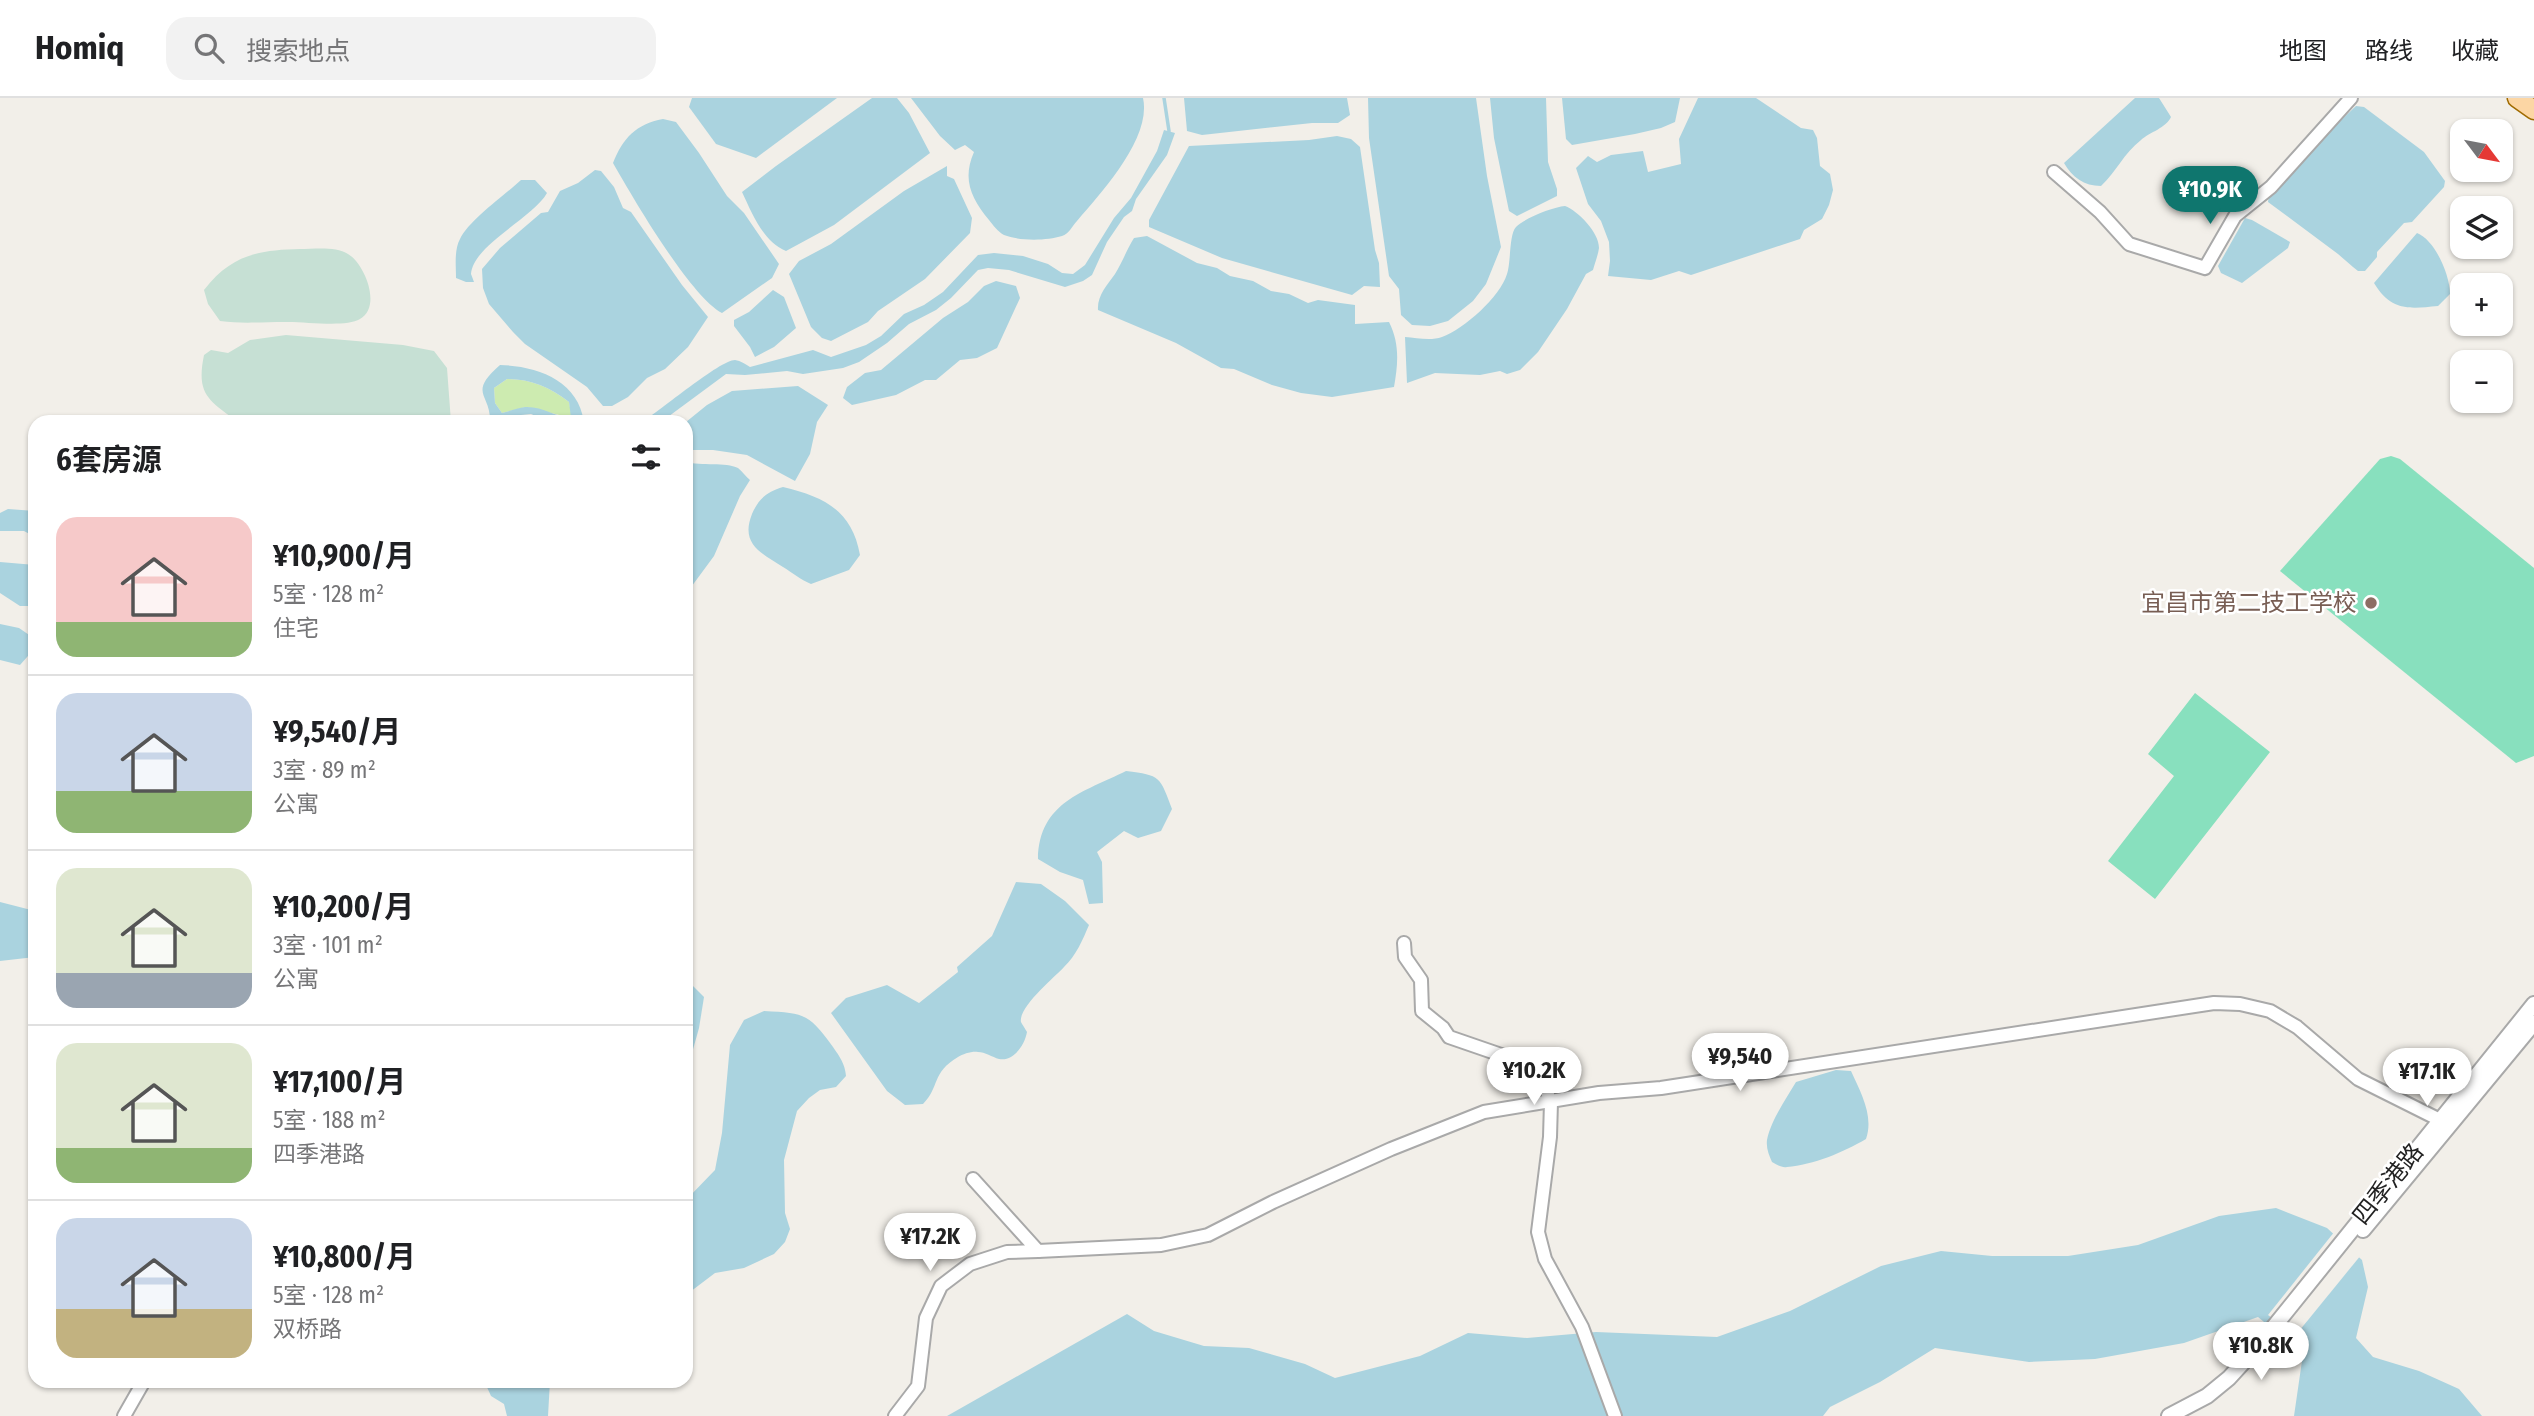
<!DOCTYPE html>
<html lang="zh">
<head>
<meta charset="utf-8">
<style>
	body { margin:0; font-family:"Fira Sans Condensed","Noto Sans SC",sans-serif; background:#f2f2f2; color:#202124; height:100vh; display:flex; flex-direction:column; font-size:26px; white-space:nowrap }
	* { box-sizing:border-box; margin:0 }
	p { font-size:23px; color:#757577 }
	.icon { flex:none; width:38px; height:38px; fill:none; stroke:currentColor; stroke-width:2; stroke-linecap:round; stroke-linejoin:round }
	.map { position:relative; flex:1; overflow:hidden }
	.sheet { position:absolute; left:28px; top:317px; width:665px; height:973px; display:flex; flex-direction:column; background:#fff; border-radius:21px; box-shadow:0 2px 5px #0004 }
	.sheet>* { flex:none }
	.needle { width:46px; rotate:122deg }
	.fabs { position:absolute; left:2450px; top:21px; display:grid; gap:14px }
	.fabs a { display:grid; place-items:center; width:63px; height:63px; border-radius:14px; background:#fff; box-shadow:0 2px 5px #0004; font-size:35px }
	.price { position:absolute; translate:-50% -60px; padding:0 16px; border-radius:24px; background:#fff; color:#222; font-size:23px; line-height:46px; filter:drop-shadow(0 2px 4px #0008) }
	.price::after { content:''; position:absolute; left:50%; top:42px; width:21px; height:16px; margin-left:-10px; background:inherit; clip-path:polygon(0 0,100% 0,50% 100%) }
	.price.current { background:#0f766e; color:#fff }
	ul { padding:0; list-style:none }
	li { display:flex; align-items:center; gap:21px; height:175px; padding:0 28px }
	li+li { border-top:2px solid #e0e0e0 }
	li span { display:grid; place-items:center; flex:none; width:196px; height:140px; border-radius:21px; color:#555 }
	li>.icon { margin-inline-start:auto }
	span .icon { width:84px; height:84px; fill:#fffc; stroke-width:1 }
	li b { font-size:30px }
	h2 { display:flex; justify-content:space-between; align-items:center; height:84px; padding:0 28px; font-size:30px }
	header { display:flex; align-items:center; gap:42px; box-sizing:border-box; height:98px; padding:0 35px; background:#fff; border-bottom:2px solid #e0e0e0 }
	header strong { font-size:33px }
	nav { display:flex; gap:38px; margin-inline-start:auto; font-size:24px }
	.search { width:490px; height:63px; background:#f2f2f2; display:flex; align-items:center; gap:18px; box-sizing:border-box; padding:0 24px; border-radius:21px; color:#757577; font-size:26px }
	.map>svg:first-child { display:block }
	.grass { fill:#cdebb0 }
	.wetland { fill:#c6e0d4 }
	.pitch { fill:#88e0be }
	.water { fill:#aad3df; fill-rule:evenodd }
	.pier { fill:#f2efe9 }
	.lines { fill:none; stroke-linecap:round; stroke-linejoin:round }
	.stream { stroke:#aad3df; stroke-width:3.5 }
	.minor-casing { stroke:#a9a9a9; stroke-width:16 }
	.tertiary-casing { stroke:#a9a9a9; stroke-width:18 }
	.primary-casing { stroke:#a06b00; stroke-width:21 }
	.minor { stroke:#fff; stroke-width:12 }
	.tertiary { stroke:#fff; stroke-width:14 }
	.primary { stroke:#fcd6a4; stroke-width:18 }
	.education-dot { fill:#8d6e63; stroke:#fff; stroke-width:2.5 }
	.labels { text-anchor:middle; stroke-width:5; stroke-linejoin:round; paint-order:stroke }
	.education-label { font-size:24px; fill:#785e54; stroke:#fff; text-anchor:end }
	.street-label { font-size:24px; fill:#222; stroke:#fff }
</style>
</head>
<body>
<header>
<strong>Homiq</strong>
<div class="search"><svg class="icon" aria-label="search" viewBox="0 0 24 24"><circle cx="10" cy="10" r="6"/><path d="M15 15l6 6"/></svg>搜索地点</div>
<nav><a>地图</a><a>路线</a><a>收藏</a></nav>
</header>
<div class="map">
<svg width="2534" height="1318" viewBox="0 0 2534 1318">
	<rect width="100%" height="100%" fill="#f2efe9"/>
	<path class="grass" d="M507,281c23,0 43,8 62,23l3,16 -46,-11 -24,6 -7,-10 -1,-15z"/>
	<g class="wetland">
		<path d="M300,151c14,0 36,-3 48,5 17,10 34,53 12,65 -15,9 -57,2 -76,3 -22,0 -42,2 -64,-1l-12,-17 -4,-14c27,-35 54,-40 96,-41z"/>
		<path d="M286,237l117,10 31,6 13,17 4,54h-213c-30,-22 -42,-28 -34,-67l7,-5 17,3 22,-13z"/>
	</g>
	<g class="pitch">
		<polygon points="2391,358 2400,361 2534,470 2534,658 2516,665 2280,473 2380,361"/>
		<polygon points="2195,595 2270,654 2155,801 2108,763 2174,678 2148,656"/>
	</g>
	<g class="water">
		<polygon points="692,0 837,0 756,60 716,46 689,9"/>
		<path d="M872,0h25l12,15 21,40 -96,72 -48,26c-23,-9 -34,-38 -44,-59l34,-26z"/>
		<path d="M911,0h232c9,40 -42,95 -66,123 -5,5 -8,13 -15,15 -16,5 -43,5 -58,-1 -6,-3 -11,-10 -15,-15 -18,-22 -27,-41 -15,-68l-9,-7 -10,5 -15,-14z"/>
		<polygon points="1184,0 1347,0 1350,17 1338,25 1312,25 1202,37 1187,33"/>
		<polygon points="1368,0 1476,0 1487,78 1501,149 1486,186 1473,203 1448,223 1430,228 1412,227 1401,217 1399,191 1389,178 1369,40"/>
		<polygon points="1490,0 1546,0 1548,64 1557,91 1557,98 1517,118 1509,113 1494,40"/>
		<polygon points="1562,0 1680,0 1675,24 1661,30 1635,36 1572,47 1566,41"/>
		<polygon points="1698,0 1756,0 1801,30 1813,32 1817,40 1820,68 1830,76 1833,92 1829,107 1822,121 1804,132 1800,141 1691,177 1679,173 1651,182 1608,178 1610,163 1609,144 1601,123 1588,106 1576,70 1588,58 1597,64 1611,57 1643,53 1648,74 1681,66 1679,41"/>
		<path d="M2135,0h24l12,19c-5,11 -21,15 -30,23 -17,13 -25,32 -40,46 -17,0 -29,-9 -37,-23z"/>
		<polygon points="2356,8 2364,9 2424,54 2445,83 2444,89 2412,124 2404,125 2377,154 2377,159 2365,173 2358,173 2353,169 2338,156 2268,104 2269,97 2302,59"/>
		<path d="M663,21l13,3 23,31 28,43 17,17 35,51 -7,14 -50,35c-32,-17 -89,-115 -109,-150 10,-25 23,-39 50,-44z"/>
		<path d="M1164,32l11,3 -8,22 -31,44 -4,12 -8,6 -17,25 -15,33 -9,6 -18,6 -56,-17 -21,-2 -10,2 -27,28 -15,12 -27,14 -22,19 -28,19 -16,6 -40,6 -16,-3 -42,4 -19,-1 -65,48h-19c18,-11 78,-62 93,-62 6,1 10,4 15,7l63,-17 18,7 35,-12 15,-9 23,-22 20,-9 19,-13 35,-37 16,-2 29,3 25,8 14,9 11,1 12,-9 29,-47 17,-20 26,-47z"/>
		<polygon points="1337,38 1351,41 1360,49 1375,152 1379,165 1380,189 1364,188 1352,197 1222,160 1149,129 1149,122 1189,48 1309,42"/>
		<polygon points="947,68 947,78 954,81 972,120 970,135 925,181 878,213 868,224 831,243 822,240 811,229 789,176 799,163 831,146 904,93"/>
		<polygon points="595,72 601,73 614,89 623,110 631,114 682,187 708,219 688,249 665,271 647,280 628,299 612,308 603,308 587,289 525,246 513,234 489,206 483,190 482,171 500,150 541,115 548,114 560,93 578,85"/>
		<path d="M521,82h14l12,13c-14,25 -74,52 -76,81l3,8h-8l-10,-4c0,-12 -2,-28 4,-39 9,-19 45,-44 61,-59z"/>
		<path d="M1565,108c13,5 34,26 34,42 -1,7 -4,15 -6,22l-7,4 -19,35 -29,43 -18,18 -13,4 -7,-3 -20,4 -45,-2 -28,10 -2,-46c12,1 26,4 37,0 22,-8 58,-40 65,-63 4,-11 2,-40 9,-47 9,-9 37,-20 49,-21z"/>
		<polygon points="2245,120 2252,122 2290,144 2288,150 2242,185 2221,175 2218,168"/>
		<path d="M2417,135c18,7 33,42 33,61l-12,12c-30,3 -47,5 -64,-23z"/>
		<path d="M1147,138l50,27 20,5 13,8 23,5 18,10 18,3 19,9 10,-3 37,5v19l34,-2c11,22 9,42 5,65l-62,10 -31,-4 -29,-8 -38,-16 -13,-1 -45,-25 -78,-33c-1,-14 9,-25 17,-36 7,-11 12,-25 19,-36z"/>
		<polygon points="996,183 1016,188 1020,200 997,250 977,260 960,262 936,282 925,282 896,297 852,307 843,300 847,289 865,275 881,272 943,220 968,204 984,188"/>
		<polygon points="773,192 784,199 796,230 774,249 755,259 750,249 734,228 734,222 749,214"/>
		<path d="M500,267c37,1 78,15 84,57h-34l-19,-8 -10,1 -10,7h-21c1,-29 -23,-28 10,-57zM507,281c23,0 43,8 62,23l2,16c-15,-1 -29,-12 -46,-11 -7,1 -16,4 -23,6l-7,-10 -1,-15z"/>
		<polygon points="798,288 828,307 817,324 810,356 795,383 747,357 713,352 686,352 686,324 707,307 732,293"/>
		<path d="M686,364c15,4 40,0 52,6 4,3 8,9 12,12l-10,16 -26,60 -28,38z"/>
		<path d="M783,389c41,10 69,23 77,68l-11,15 -38,14c-10,-4 -18,-11 -28,-17 -22,-14 -43,-23 -31,-53 7,-16 15,-22 31,-27z"/>
		<polygon points="8,411 35,413 35,439 24,433 0,433 0,415"/>
		<polygon points="0,464 35,467 35,508 20,508 0,495"/>
		<polygon points="0,526 19,530 35,541 35,550 20,567 0,562"/>
		<path d="M1126,673c35,4 34,6 46,38l-11,22 -23,7 -14,-7 -27,21 5,10 1,41 -14,1 -6,-24 -23,-8 -22,-13c1,-57 46,-67 88,-88z"/>
		<path d="M1016,784l25,2 24,17 24,24c-6,14 -13,31 -25,42 -9,10 -46,40 -43,55 1,2 5,8 6,10 -2,12 -13,30 -28,27 -7,-2 -14,-7 -21,-7 -6,-1 -15,2 -20,5 -27,16 -18,30 -35,47l-18,1 -18,-14 -56,-78 15,-15 41,-13 32,18 39,-31 -1,-5 35,-31z"/>
		<polygon points="0,804 35,813 35,859 0,863"/>
		<polygon points="686,881 704,899 699,930 692,955 686,954"/>
		<path d="M764,913c41,2 45,3 69,36 7,10 12,17 13,29l-10,11 -16,3 -11,8 -12,13 -13,49 1,53 5,16 -5,13 -11,12 -30,14 -29,5 -29,22v-95l29,-30 7,-37 8,-88 14,-25z"/>
		<path d="M1836,972l15,1c10,22 23,45 15,68 -22,13 -53,26 -79,28 -5,1 -10,-2 -15,-5 -3,-7 -6,-14 -5,-22 4,-20 19,-41 29,-58z"/>
		<polygon points="2276,1110 2327,1130 2362,1162 2368,1189 2356,1240 2373,1259 2419,1273 2459,1291 2482,1318 2294,1318 2303,1256 2258,1219 2184,1245 2095,1261 2029,1264 1935,1250 1880,1284 1830,1309 1823,1318 947,1318 1127,1216 1154,1233 1204,1248 1249,1250 1305,1266 1335,1280 1420,1258 1468,1235 1527,1240 1596,1234 1717,1239 1790,1213 1881,1168 1941,1153 1992,1158 2068,1158 2138,1147 2219,1118"/>
		<polygon points="488,1283 550,1283 548,1318 507,1318 504,1306 491,1298 486,1287"/>
	</g>
	<polygon class="pier" points="2335,1133 2361,1157 2295,1238 2268,1217"/>
	<g class="lines">
		<polyline class="stream" points="1164,0 1169,33"/>
		<defs>
			<g id="minor">
				<polyline points="2054,74 2100,114 2129,146 2205,170 2235,118 2271,89 2351,0"/>
				<polyline points="1404,845 1405,859 1421,882 1422,913 1443,930 1449,939 1507,959 1529,975 1546,992 1551,1004 1550,1039 1538,1134 1545,1161 1582,1229 1615,1318"/>
				<polyline points="1038,1153 1161,1147 1208,1137 1273,1104 1391,1051 1484,1014 1599,995 1661,990 2214,905 2240,906 2270,913 2297,929 2358,981 2440,1022"/>
				<polyline points="124,1318 144,1283"/>
				<polyline points="895,1318 918,1288 926,1220 941,1188 970,1166 1007,1154 1038,1153 973,1081"/>
			</g>
			<g id="tertiary">
				<polyline points="2363,1132 2534,925"/>
				<polyline points="2169,1318 2207,1298 2229,1280 2260,1246 2534,906"/>
			</g>
			<polyline id="primary" points="2517,0 2534,12"/>
		</defs>
		<use href="#minor" class="minor-casing"/>
		<use href="#tertiary" class="tertiary-casing"/>
		<use href="#primary" class="primary-casing"/>
		<use href="#minor" class="minor"/>
		<use href="#tertiary" class="tertiary"/>
		<use href="#primary" class="primary"/>
	</g>
	<circle class="education-dot" cx="2371" cy="505" r="7"/>
	<g class="labels">
		<g class="education-label">
			<text x="2357" y="513">宜昌市第二技工学校</text>
		</g>
		<g class="street-label">
			<text transform="translate(2388 1086) rotate(-51)" y="8">四季港路</text>
		</g>
	</g>
</svg>
<div class="fabs">
<a><svg class="needle" viewBox="-14 -14 28 28"><path d="M0-13l5 13h-10z" fill="#e53935"/><path d="M0 13l5-13h-10z" fill="#757577"/></svg></a>
<a><svg class="icon" aria-label="layers" viewBox="0 0 24 24"><path d="M12 4l9 5-9 5-9-5zM3 14l9 5 9-5"/></svg></a>
<a>+</a>
<a>−</a>
</div>
<b class="price current" style="left:2210px;top:128px">¥10.9K</b>
<b class="price" style="left:1740px;top:995px">¥9,540</b>
<b class="price" style="left:1534px;top:1009px">¥10.2K</b>
<b class="price" style="left:2427px;top:1010px">¥17.1K</b>
<b class="price" style="left:930px;top:1175px">¥17.2K</b>
<b class="price" style="left:2261px;top:1284px">¥10.8K</b>
<section class="sheet">
<h2>6套房源<svg class="icon" aria-label="filters" viewBox="0 0 24 24"><path d="M4 7h16M4 17h16"/><circle cx="9" cy="7" r="2"/><circle cx="15" cy="17" r="2"/></svg></h2>
<ul>
<li><span style="background:linear-gradient(#f6c9c9 75%,#8fb573 0)"><svg class="icon" aria-label="home" viewBox="0 0 24 24"><path d="M3 11l9-7 9 7M6 9v11h12V9"/></svg></span><div><b>¥10,900/月</b><p>5室 · 128 m²</p><p>住宅</p></div></li>
<li><span style="background:linear-gradient(#c9d6e8 70%,#8fb573 0)"><svg class="icon" aria-label="home" viewBox="0 0 24 24"><path d="M3 11l9-7 9 7M6 9v11h12V9"/></svg></span><div><b>¥9,540/月</b><p>3室 · 89 m²</p><p>公寓</p></div></li>
<li><span style="background:linear-gradient(#dfe7d0 75%,#9aa5b1 0)"><svg class="icon" aria-label="home" viewBox="0 0 24 24"><path d="M3 11l9-7 9 7M6 9v11h12V9"/></svg></span><div><b>¥10,200/月</b><p>3室 · 101 m²</p><p>公寓</p></div></li>
<li><span style="background:linear-gradient(#dfe7d0 75%,#8fb573 0)"><svg class="icon" aria-label="home" viewBox="0 0 24 24"><path d="M3 11l9-7 9 7M6 9v11h12V9"/></svg></span><div><b>¥17,100/月</b><p>5室 · 188 m²</p><p>四季港路</p></div></li>
<li><span style="background:linear-gradient(#c9d6e8 65%,#c2b280 0)"><svg class="icon" aria-label="home" viewBox="0 0 24 24"><path d="M3 11l9-7 9 7M6 9v11h12V9"/></svg></span><div><b>¥10,800/月</b><p>5室 · 128 m²</p><p>双桥路</p></div></li>
</ul>
</section>
</div>
</body>
</html>
